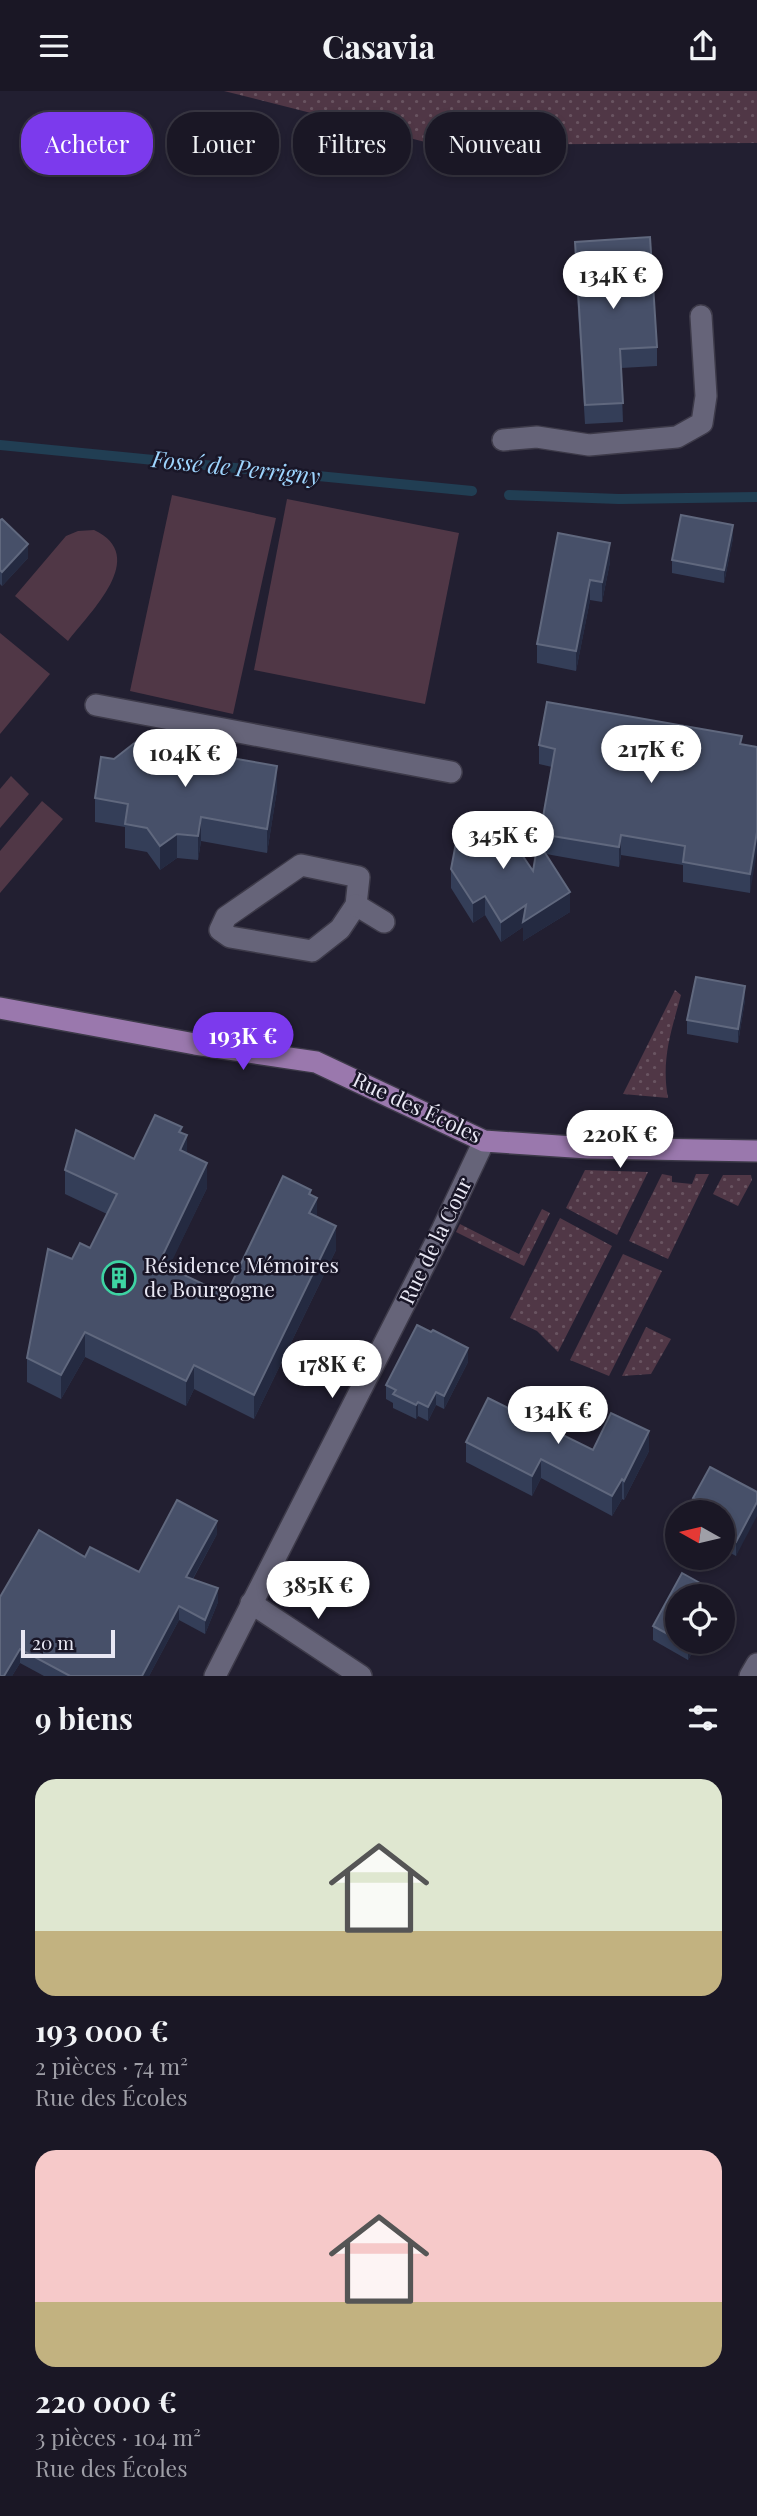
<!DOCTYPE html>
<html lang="fr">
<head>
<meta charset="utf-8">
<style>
	body { margin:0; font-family:"Playfair Display",serif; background:#23202d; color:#f1f3f6; height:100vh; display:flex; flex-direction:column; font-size:26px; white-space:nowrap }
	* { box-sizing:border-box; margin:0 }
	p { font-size:23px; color:#9f9fa7 }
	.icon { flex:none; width:38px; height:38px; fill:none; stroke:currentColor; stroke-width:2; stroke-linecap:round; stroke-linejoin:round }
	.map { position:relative; height:1585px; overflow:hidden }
	.details { display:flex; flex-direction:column; background:#1a1725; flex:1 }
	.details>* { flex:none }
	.hud { position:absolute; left:21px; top:21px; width:716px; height:63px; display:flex; gap:14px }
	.needle { width:46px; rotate:278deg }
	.fabs { position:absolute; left:665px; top:1409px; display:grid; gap:14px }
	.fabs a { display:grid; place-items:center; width:70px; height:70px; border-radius:50%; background:#1a1725; box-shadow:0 4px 10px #0003,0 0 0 2px #383642; font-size:35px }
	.scale { position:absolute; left:21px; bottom:18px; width:94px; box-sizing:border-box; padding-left:7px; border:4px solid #e9e8f4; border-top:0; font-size:19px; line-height:24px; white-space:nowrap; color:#e9e8f4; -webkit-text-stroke:5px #191627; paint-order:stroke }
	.price { position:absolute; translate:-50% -60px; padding:0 16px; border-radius:24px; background:#fff; color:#222; font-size:23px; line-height:46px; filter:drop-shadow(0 2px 4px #0008) }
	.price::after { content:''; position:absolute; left:50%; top:42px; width:21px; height:16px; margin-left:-10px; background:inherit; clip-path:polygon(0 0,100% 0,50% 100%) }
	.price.selected { background:#7c3aed; color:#fff }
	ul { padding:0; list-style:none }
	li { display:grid; align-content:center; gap:14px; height:371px; padding:0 35px }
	li span { display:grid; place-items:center; height:217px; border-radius:21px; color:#555 }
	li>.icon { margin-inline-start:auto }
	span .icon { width:126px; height:126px; fill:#fffc; stroke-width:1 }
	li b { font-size:30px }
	h2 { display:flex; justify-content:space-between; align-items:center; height:84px; padding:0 35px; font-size:30px }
	.chip { padding:0 24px; border-radius:28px; background:#1a1725; box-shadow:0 4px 10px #0003,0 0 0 2px #383642; font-size:24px; line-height:63px }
	.chip.selected { background:#7c3aed; color:#fff }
	header { display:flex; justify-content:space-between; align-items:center; height:91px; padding:0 35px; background:#1a1725; font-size:32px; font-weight:700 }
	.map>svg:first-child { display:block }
	.grass { fill:url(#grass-dots) }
	.pitch { fill:#503746 }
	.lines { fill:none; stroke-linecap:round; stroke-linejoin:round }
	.stream { stroke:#213e53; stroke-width:10 }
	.minor-casing { stroke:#3d3a49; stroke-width:24 }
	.major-casing { stroke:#3d3a49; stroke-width:24 }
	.minor { stroke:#666479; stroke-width:21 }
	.major { stroke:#9a78ad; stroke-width:21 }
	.wall { fill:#343e58 }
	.shaded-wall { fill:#242a41 }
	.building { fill:#475069; stroke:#60687e; stroke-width:2 }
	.labels { text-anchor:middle; stroke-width:5; stroke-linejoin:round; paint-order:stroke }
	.street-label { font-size:21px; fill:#e9e8f4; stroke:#191627 }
	.poi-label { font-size:21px; fill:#e9e8f4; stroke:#191627; text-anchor:start }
	.water-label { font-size:23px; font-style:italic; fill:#9ed5fe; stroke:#191627 }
</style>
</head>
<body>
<header><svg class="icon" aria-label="menu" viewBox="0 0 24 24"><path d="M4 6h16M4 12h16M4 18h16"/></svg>Casavia<svg class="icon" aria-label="share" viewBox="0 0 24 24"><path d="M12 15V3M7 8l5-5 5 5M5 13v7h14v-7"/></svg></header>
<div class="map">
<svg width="757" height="1585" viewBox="0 0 757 1585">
	<defs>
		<pattern id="grass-dots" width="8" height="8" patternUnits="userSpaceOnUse" patternTransform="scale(1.75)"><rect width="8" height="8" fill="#503746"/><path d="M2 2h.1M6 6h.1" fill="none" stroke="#695461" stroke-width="1.8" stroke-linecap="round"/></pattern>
	</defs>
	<rect width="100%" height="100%" fill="#221f31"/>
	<g class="grass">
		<polygon points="224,0 757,0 757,52 437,54"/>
		<path d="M675,899l6,5c-10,37 -20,65 -13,103l-45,-4z"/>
		<polygon points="585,1079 648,1081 617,1144 566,1117"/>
		<polygon points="662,1083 672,1085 672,1091 692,1093 696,1083 709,1083 668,1168 629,1150"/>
		<polygon points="723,1084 751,1084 752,1089 738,1115 713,1103"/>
		<polygon points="542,1118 550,1122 524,1175 456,1141 460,1133 519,1163"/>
		<polygon points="560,1127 612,1155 558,1261 537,1240 510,1227"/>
		<polygon points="623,1163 662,1180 609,1285 570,1269"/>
		<polygon points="646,1236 671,1248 651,1283 622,1285"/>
	</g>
	<g class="pitch">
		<polygon points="172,404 276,427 233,623 130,600"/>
		<polygon points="287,408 459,442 425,613 254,579"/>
		<path d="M94,439c56,26 -4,82 -26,111l-53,-45 51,-60 12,-5z"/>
		<polygon points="0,542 50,583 0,643"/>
		<polygon points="11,685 29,703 0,737 0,698"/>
		<polygon points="42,710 63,728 0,802 0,760"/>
	</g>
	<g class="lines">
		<g class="stream">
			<polyline points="0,354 472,400"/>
			<polyline points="509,404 619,408 757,406"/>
		</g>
		<defs>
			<g id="minor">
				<polyline points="503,349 537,346 589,354 677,346 702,332 706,305 701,225"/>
				<polyline points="96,614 451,681"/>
				<polygon points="301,774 359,786 356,814 340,838 312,860 230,846 220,839 226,826"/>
				<polyline points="356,814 384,831"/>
				<polyline points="251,1512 361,1585"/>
				<polyline points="215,1585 442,1139 484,1050"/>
				<polyline points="750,1585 757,1573"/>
			</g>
			<polyline id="major" points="0,917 195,953 316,971 484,1050 588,1057 757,1060"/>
		</defs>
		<use href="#minor" class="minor-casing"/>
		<use href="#major" class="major-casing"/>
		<use href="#minor" class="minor"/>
		<use href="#major" class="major"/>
	</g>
	<g class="wall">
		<polygon points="575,151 657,256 657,275 621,277 623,331 585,333 575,171"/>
		<polygon points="0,429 28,467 2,495 0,493"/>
		<polygon points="558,442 610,471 602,511 590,509 576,580 537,572 537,553"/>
		<polygon points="733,447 724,492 672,482 672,469"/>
		<polygon points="742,653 757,656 750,802 683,791 683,774 621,764 619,776 546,763 570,821 523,850 523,836 501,851 485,824 473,832 451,797 451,778 533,780 540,754 540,743 552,676 539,673 539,654"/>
		<polygon points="185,659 277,699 267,762 201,750 198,769 177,767 160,779 147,761 125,757 125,736 95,731 95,707"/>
		<polygon points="745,909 738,952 687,943 687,929"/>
		<polygon points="182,1042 187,1063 207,1097 168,1177 226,1204 311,1104 317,1126 336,1159 254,1328 194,1298 186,1315 85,1266 61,1308 27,1291 27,1267 72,1168 90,1157 107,1123 65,1103 65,1079 134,1068"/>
		<polygon points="468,1271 444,1318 436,1314 428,1330 418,1325 416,1328 393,1317 393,1312 386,1308 386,1294"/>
		<polygon points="466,1351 593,1359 649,1360 624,1409 622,1408 612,1425 541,1387 532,1405 466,1371"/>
		<polygon points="757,1401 736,1465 723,1458 723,1421 695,1421 693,1420 693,1407"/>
		<polygon points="217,1443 193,1488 218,1511 205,1543 179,1529 149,1585 44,1585 20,1572 12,1585 0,1585 85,1466 139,1481"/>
		<polygon points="682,1482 718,1502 718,1505 677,1505 677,1550 699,1550 688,1569 653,1549 653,1535"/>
	</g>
	<g class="shaded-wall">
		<polygon points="733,434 733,447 724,492 724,479"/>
		<polygon points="610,452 610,471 602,511 602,491"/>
		<polygon points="28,453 28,467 2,495 2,481"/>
		<polygon points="590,489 590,509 576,580 576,560"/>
		<polygon points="277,675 277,699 267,762 267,738"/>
		<polygon points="201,726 201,750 198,769 198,745"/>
		<polygon points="757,741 757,761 750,802 750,783"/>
		<polygon points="177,743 177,767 160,779 160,755"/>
		<polygon points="621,744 621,764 619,776 619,756"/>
		<polygon points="570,801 570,821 523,850 523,836 501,851 501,831 526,814"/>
		<polygon points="485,805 485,824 473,832 473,812"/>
		<polygon points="745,895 745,909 738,952 738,938"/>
		<polygon points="182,1036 182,1056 187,1044 187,1069 180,1083 179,1041"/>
		<polygon points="207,1072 207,1097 159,1197 159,1172"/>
		<polygon points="311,1099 311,1118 317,1107 317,1131 309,1146 309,1103"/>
		<polygon points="336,1135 336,1159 254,1328 254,1304"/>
		<polygon points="85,1241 85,1266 61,1308 61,1284"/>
		<polygon points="468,1257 468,1271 444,1318 444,1305"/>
		<polygon points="194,1274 194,1298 186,1315 186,1290"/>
		<polygon points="436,1301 436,1314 428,1330 428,1316"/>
		<polygon points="418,1311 418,1325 416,1328 416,1314"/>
		<polygon points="649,1340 649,1360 624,1409 624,1390"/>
		<polygon points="541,1368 541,1387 532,1405 532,1385"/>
		<polygon points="622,1388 622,1408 612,1425 612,1405"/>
		<polygon points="757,1411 757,1425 736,1465 736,1451"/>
		<polygon points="217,1430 217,1443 186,1500 186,1486"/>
		<polygon points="218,1497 218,1511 205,1543 205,1529"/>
		<polygon points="179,1515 179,1529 149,1585 142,1585"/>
		<polygon points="691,1550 699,1550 688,1569 688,1555"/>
		<polygon points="20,1558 20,1572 12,1585 4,1585"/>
	</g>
	<g class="building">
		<polygon points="650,146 657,256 620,258 623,312 585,314 575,151"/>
		<polygon points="681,424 733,434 724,479 672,469"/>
		<polygon points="2,428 28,453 2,481 0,479 0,429"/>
		<polygon points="558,442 610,452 602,491 590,489 576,560 537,553"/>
		<polygon points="547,611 742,645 740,653 757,656 757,741 750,783 683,771 685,755 621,744 619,756 540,743 555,658 539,654"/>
		<polygon points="175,646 185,659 277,675 267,738 201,726 198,745 177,743 160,755 147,737 125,733 128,713 95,707 101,666 114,668 137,650 165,655"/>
		<polygon points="461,726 501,733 533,780 538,751 570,801 523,831 526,814 501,831 485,805 473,812 451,778"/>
		<polygon points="696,886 745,895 738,938 687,929"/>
		<polygon points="155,1024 182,1036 179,1041 187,1044 180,1059 207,1072 159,1172 226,1204 283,1085 311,1099 309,1103 317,1107 309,1122 336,1135 254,1304 194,1274 186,1290 85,1241 61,1284 27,1267 48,1158 72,1168 80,1152 90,1157 117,1103 65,1079 76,1039 134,1068"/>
		<polygon points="417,1234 431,1241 433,1239 468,1257 444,1305 436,1301 428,1316 418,1311 416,1314 393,1303 396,1299 386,1294"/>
		<polygon points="488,1307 593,1359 611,1322 649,1340 624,1390 622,1388 612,1405 541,1368 532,1385 466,1351"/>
		<polygon points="710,1376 757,1401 757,1411 736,1451 723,1444 723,1421 706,1421 709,1416 693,1407"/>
		<polygon points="177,1409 217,1430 186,1486 218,1497 205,1529 179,1515 142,1585 70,1585 20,1558 4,1585 0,1585 0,1506 39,1439 85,1466 90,1456 139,1481"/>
		<polygon points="682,1482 718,1502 716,1505 677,1505 677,1548 653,1535"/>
		<polygon points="681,1550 691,1550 688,1555"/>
	</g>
	<defs>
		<symbol id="building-ring" viewBox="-11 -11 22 22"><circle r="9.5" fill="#191627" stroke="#3ed4a3" stroke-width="1.5"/><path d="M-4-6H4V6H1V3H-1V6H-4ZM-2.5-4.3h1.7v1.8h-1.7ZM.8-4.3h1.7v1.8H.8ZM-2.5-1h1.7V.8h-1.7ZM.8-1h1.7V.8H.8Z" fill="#3ed4a3"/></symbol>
	</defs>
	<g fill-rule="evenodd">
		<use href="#building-ring" x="100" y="1168" width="38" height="38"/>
	</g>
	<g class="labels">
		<g class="street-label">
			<text transform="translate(417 1017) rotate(25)" y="7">Rue des Écoles</text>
			<text transform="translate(436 1150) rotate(-64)" y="7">Rue de la Cour</text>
		</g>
		<g class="poi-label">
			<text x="144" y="1182">Résidence Mémoires<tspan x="144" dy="24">de Bourgogne</tspan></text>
		</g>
		<g class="water-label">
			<text transform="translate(236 377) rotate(6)" y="8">Fossé de Perrigny</text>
		</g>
	</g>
</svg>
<div class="fabs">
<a><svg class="needle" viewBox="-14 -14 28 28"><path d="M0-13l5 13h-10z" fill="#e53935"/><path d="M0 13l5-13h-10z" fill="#9f9fa7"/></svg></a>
<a><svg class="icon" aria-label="locate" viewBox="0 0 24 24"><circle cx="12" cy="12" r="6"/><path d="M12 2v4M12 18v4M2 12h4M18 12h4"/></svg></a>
</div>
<div class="scale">20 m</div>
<b class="price" style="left:613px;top:220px">134K €</b>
<b class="price" style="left:651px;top:694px">217K €</b>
<b class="price" style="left:185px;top:698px">104K €</b>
<b class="price" style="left:503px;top:780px">345K €</b>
<b class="price selected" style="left:243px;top:981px">193K €</b>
<b class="price" style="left:620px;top:1079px">220K €</b>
<b class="price" style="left:332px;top:1309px">178K €</b>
<b class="price" style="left:558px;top:1355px">134K €</b>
<b class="price" style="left:318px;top:1530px">385K €</b>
<div class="hud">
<a class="chip selected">Acheter</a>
<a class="chip">Louer</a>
<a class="chip">Filtres</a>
<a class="chip">Nouveau</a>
</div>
</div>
<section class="details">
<h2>9 biens<svg class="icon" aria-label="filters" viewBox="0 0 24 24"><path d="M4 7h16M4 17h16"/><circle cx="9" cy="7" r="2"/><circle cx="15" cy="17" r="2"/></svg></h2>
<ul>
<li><span style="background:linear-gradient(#dfe7d0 70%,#c2b280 0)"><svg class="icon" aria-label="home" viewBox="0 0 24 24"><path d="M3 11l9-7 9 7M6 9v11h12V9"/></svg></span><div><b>193 000 €</b><p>2 pièces · 74 m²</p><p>Rue des Écoles</p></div></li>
<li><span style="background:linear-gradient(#f6c9c9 70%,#c2b280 0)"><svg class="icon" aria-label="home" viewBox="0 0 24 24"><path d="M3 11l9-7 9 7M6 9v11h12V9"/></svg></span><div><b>220 000 €</b><p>3 pièces · 104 m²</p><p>Rue des Écoles</p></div></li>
</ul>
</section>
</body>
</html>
